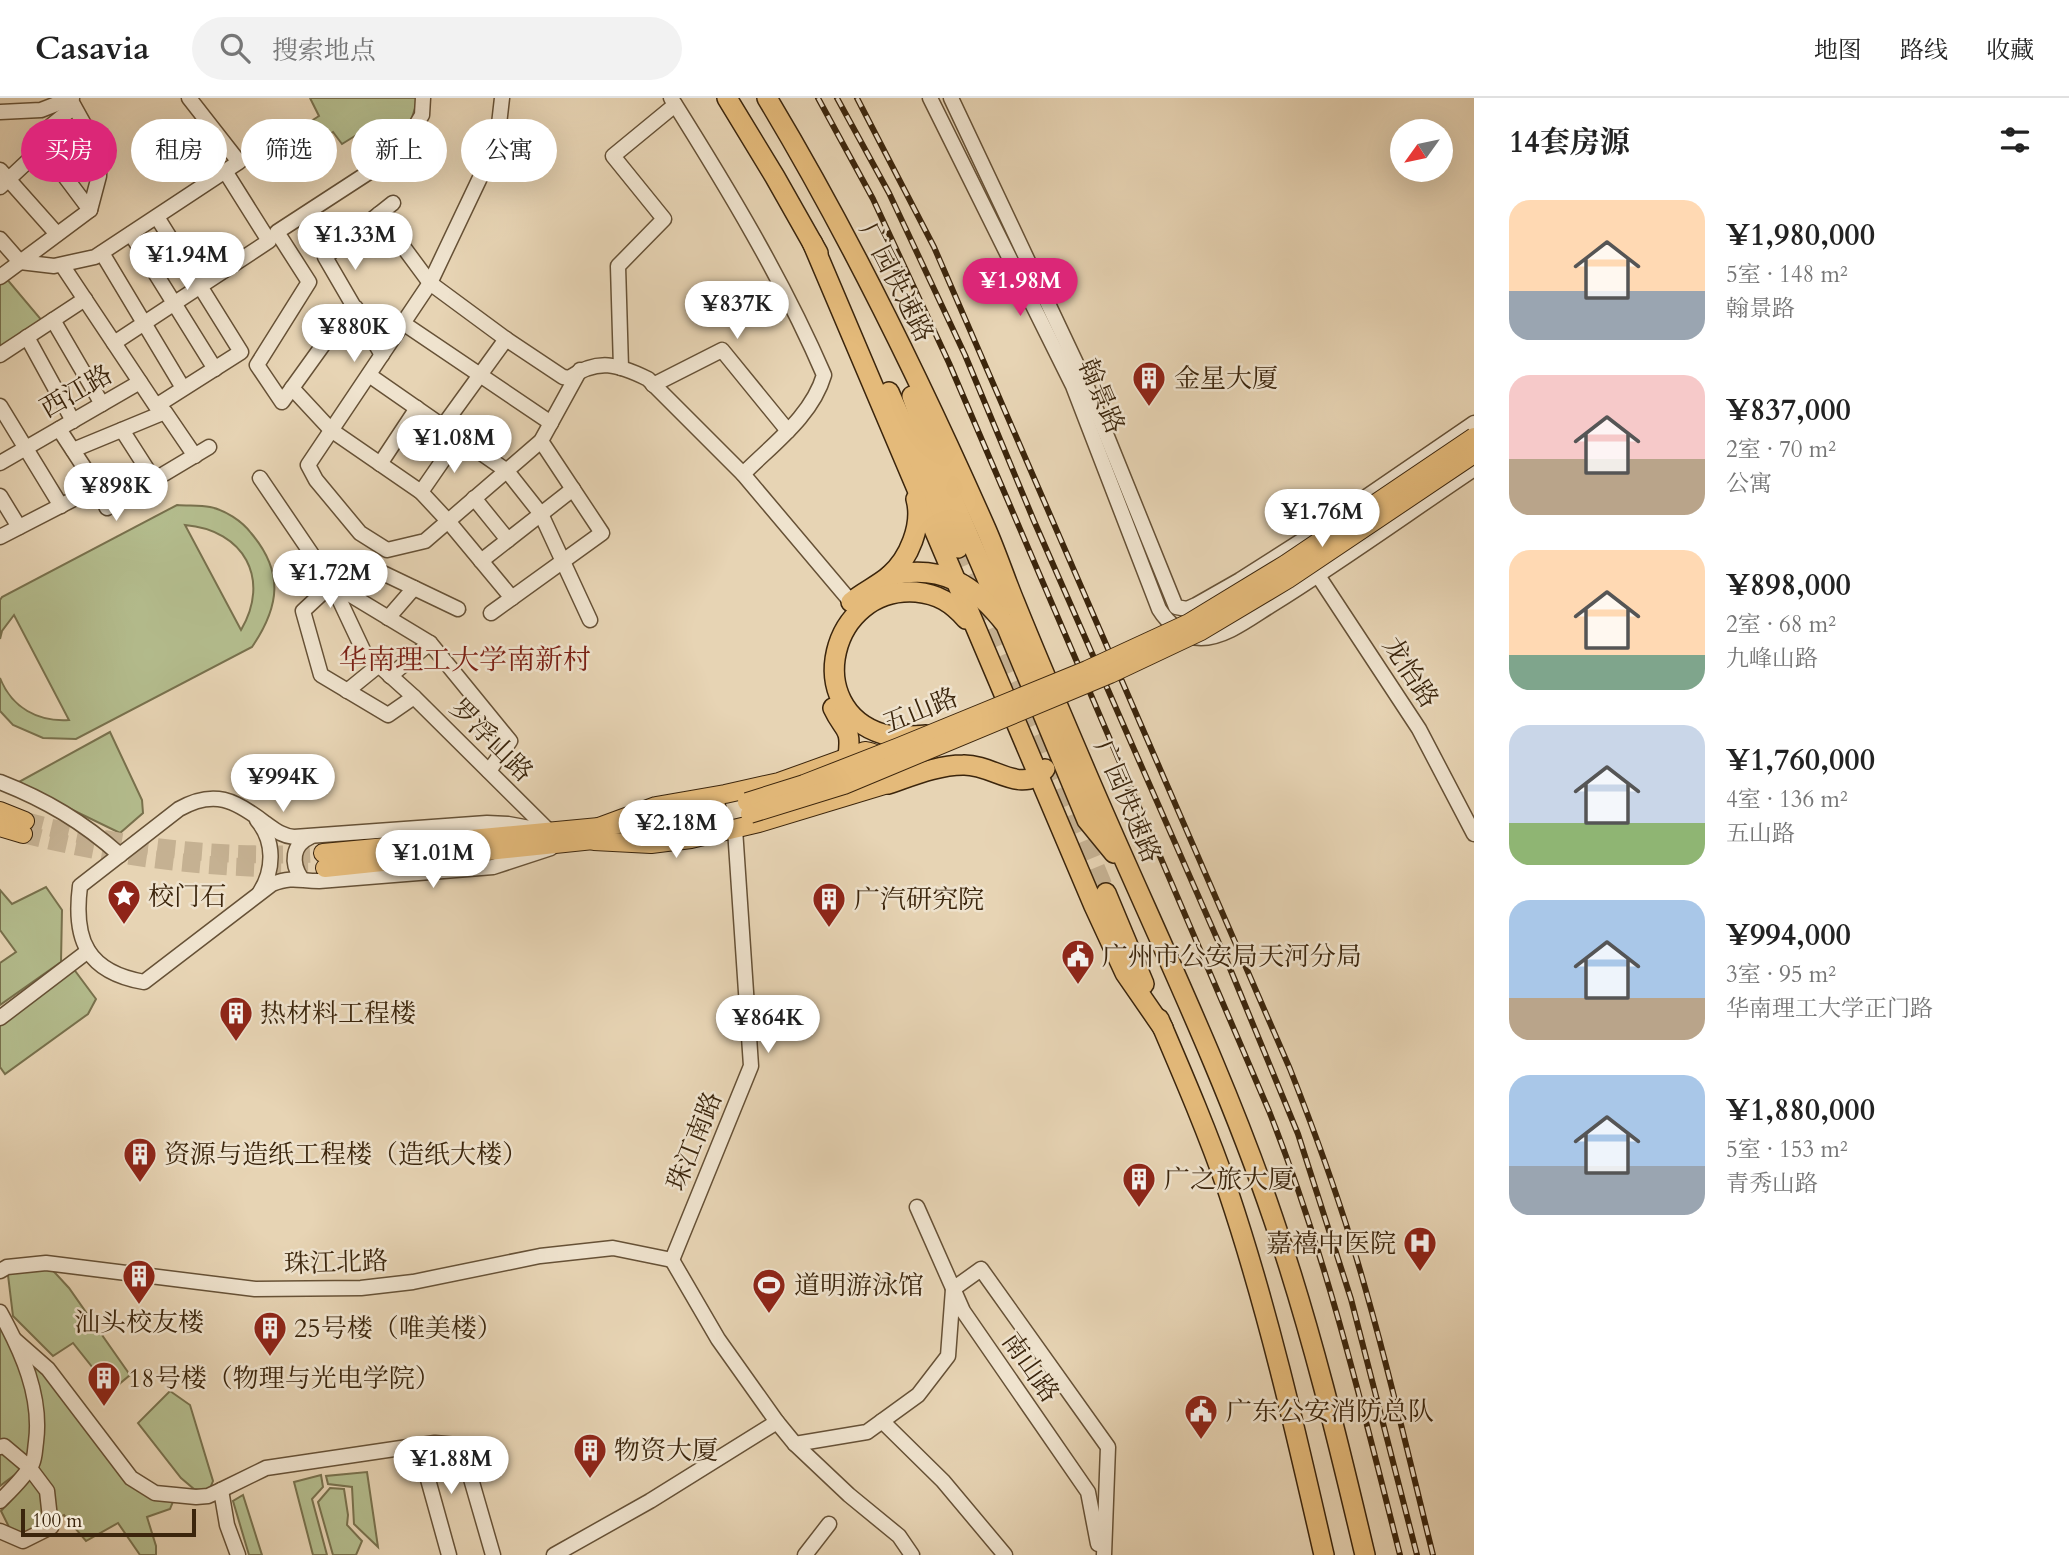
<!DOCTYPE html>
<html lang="zh">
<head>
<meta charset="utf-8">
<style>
	body { margin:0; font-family:Cardo,"Noto Serif SC",serif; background:#f2f2f2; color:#222; height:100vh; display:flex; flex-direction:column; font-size:26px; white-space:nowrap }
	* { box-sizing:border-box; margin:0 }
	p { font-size:23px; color:#767676 }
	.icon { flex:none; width:38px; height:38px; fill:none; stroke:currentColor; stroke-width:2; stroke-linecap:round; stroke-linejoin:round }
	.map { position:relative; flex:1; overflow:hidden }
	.sheet { display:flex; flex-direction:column; background:#fff; width:595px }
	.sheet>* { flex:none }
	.guide { position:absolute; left:21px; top:21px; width:665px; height:63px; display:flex; gap:14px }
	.needle { width:46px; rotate:237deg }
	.controls { position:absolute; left:1390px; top:21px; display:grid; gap:14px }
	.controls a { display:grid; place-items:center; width:63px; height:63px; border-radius:50%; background:#fff; box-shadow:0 7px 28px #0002; font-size:35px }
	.scale { position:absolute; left:21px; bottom:18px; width:175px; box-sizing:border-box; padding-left:7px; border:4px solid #3b250c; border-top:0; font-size:19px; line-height:24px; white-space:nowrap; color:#3b250c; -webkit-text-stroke:5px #efe3ce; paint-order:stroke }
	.price { position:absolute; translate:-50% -60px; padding:0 16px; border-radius:24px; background:#fff; color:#222; font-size:23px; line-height:46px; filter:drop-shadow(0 2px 4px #0008) }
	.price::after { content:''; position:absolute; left:50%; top:42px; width:21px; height:16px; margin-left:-10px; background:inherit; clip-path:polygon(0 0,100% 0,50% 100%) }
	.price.active { background:#db2777; color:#fff }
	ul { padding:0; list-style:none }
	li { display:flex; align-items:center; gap:21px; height:175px; padding:0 35px }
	li span { display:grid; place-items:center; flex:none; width:196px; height:140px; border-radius:21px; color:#555 }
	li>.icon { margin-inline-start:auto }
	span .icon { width:84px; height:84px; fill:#fffc; stroke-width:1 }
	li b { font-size:30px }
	h2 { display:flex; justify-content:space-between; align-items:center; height:84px; padding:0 35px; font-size:30px }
	.chip { padding:0 24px; border-radius:32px; background:#fff; box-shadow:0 7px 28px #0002; font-size:24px; line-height:63px }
	.chip.active { background:#db2777; color:#fff }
	header { display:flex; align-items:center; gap:42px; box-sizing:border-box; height:98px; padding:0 35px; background:#fff; border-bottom:2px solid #e0e0e0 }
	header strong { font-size:33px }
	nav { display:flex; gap:38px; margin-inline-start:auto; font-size:24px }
	.search { width:490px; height:63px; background:#f2f2f2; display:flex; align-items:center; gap:18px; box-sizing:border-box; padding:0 24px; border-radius:38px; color:#767676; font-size:26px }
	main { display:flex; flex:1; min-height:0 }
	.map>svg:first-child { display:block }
	.green { fill:#b4bd8e; stroke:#78714d; stroke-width:2; fill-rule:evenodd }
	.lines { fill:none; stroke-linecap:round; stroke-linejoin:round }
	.major-tunnel { stroke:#c5b192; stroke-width:18; stroke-dasharray:18 9; stroke-linecap:butt }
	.highway-tunnel { stroke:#c5b192; stroke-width:19; stroke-dasharray:19 10; stroke-linecap:butt }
	.minor-casing { stroke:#665136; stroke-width:17 }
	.major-casing { stroke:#3b250c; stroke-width:20 }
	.highway-casing { stroke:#3b250c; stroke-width:22 }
	.minor { stroke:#efe3ce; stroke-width:14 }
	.major { stroke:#e4ba7a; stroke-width:18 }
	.highway { stroke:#e4ba7a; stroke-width:19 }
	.rail-casing { stroke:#3b250c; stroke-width:6 }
	.rail { stroke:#efe3ce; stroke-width:3.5; stroke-dasharray:10; stroke-linecap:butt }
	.major-bridge-casing { stroke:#3b250c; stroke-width:20; stroke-linecap:butt }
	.major-bridge { stroke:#e4ba7a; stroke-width:18 }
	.labels { text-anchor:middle; stroke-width:5; stroke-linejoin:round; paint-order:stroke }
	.street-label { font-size:26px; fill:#3b250c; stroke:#efe3ce }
	.poi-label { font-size:26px; fill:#3b250c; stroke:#efe3ce; text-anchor:start }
	.neighbourhood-label { font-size:28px; fill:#7a1f14; stroke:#efe3ce }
</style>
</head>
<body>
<header>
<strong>Casavia</strong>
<div class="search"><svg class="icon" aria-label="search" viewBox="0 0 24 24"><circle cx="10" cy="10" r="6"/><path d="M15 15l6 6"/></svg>搜索地点</div>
<nav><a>地图</a><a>路线</a><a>收藏</a></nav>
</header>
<main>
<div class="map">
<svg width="1474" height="1457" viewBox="0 0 1474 1457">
	<rect width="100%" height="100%" fill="#e7d4b4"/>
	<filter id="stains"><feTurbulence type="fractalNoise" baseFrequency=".00286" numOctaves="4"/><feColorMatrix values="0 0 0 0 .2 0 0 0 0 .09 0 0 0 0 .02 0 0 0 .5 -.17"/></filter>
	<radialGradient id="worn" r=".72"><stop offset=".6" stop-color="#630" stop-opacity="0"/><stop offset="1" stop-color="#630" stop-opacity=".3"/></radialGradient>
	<g class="green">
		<polygon points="310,0 417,0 417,4 407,35 388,53 371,28 342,46 333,34 264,76 254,60 319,18"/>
		<polygon points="0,173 44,225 0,260"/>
		<path d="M177,407c11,1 23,0 33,2 15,3 32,14 41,26 33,39 29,73 1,114l-176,92 -33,-1 -30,-13 -13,-14v-33c12,30 38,44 69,42l-55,-105 -12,16 -2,8v-39l2,-3zM185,427c59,5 86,54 56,105z"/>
		<polygon points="110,634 142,702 143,715 120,735 17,685"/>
		<polygon points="46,789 62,812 61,864 0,907 0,865 16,854 0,832 0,792 12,806"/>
		<polygon points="70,866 96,901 88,916 5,976 0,969 0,920"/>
		<polygon points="46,1165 69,1190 130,1277 118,1287 109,1290 73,1245 53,1258 13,1218 7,1169"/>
		<polygon points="0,1228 25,1275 32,1316 32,1344 25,1369 0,1388"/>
		<polygon points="27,1256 64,1295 133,1387 174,1401 170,1411 147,1419 156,1448 156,1457 140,1457 118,1425 86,1443 64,1417 34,1435 16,1438 9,1429 1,1413 35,1375 42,1312 37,1281"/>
		<polygon points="170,1293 190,1307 213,1383 209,1393 194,1391 181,1380 138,1325"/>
		<polygon points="367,1374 378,1449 354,1426 352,1389 328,1386 326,1378"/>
		<polygon points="321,1377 323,1389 312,1401 327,1457 313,1457 294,1384"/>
		<polygon points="330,1390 344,1391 348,1417 347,1427 362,1443 356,1457 333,1457 318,1404"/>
		<polygon points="243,1397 262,1457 249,1457 233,1403"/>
	</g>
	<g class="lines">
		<g class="major-tunnel">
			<path d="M25,723c96,26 198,38 298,32"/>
			<path d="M23,736c98,25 200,37 302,34"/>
		</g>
		<polyline class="highway-tunnel" points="958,450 1038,632 1106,795"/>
		<defs>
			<g id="minor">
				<polyline points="502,0 497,44 430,185 308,367 316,382 360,435 387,452 425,443 541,343 580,272"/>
				<path d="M671,0c56,89 111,180 153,277 -12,41 -51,69 -81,99"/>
				<path d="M930,0l143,288 86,223c8,13 25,29 42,29 25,0 52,-22 72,-34 69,-43 134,-90 201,-135"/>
				<polyline points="951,0 1085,284 1176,509 1187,511 1196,507 1240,482 1309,438 1474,325"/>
				<polyline points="74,9 36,40 90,112"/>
				<polyline points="0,14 41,12 72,0"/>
				<polyline points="0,72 57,136"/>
				<polyline points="0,89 43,49"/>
				<path d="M379,116l51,69 76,56 57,38 6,1c29,-20 49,-14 79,1l95,95 108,128"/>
				<polyline points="131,136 215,271"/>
				<polyline points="0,141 20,164 54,168 95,159 239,64 189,0"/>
				<polyline points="102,155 183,290"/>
				<polyline points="62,167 156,308 241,254 157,119"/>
				<polyline points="0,179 90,112 99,78 100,55 70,1"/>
				<polyline points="356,210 346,215 282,304 257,267 309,184 277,134 400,54 422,17 423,0"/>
				<polyline points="53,222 102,306"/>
				<polyline points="403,225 551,325"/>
				<polyline points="27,239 73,323"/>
				<polyline points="114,245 269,143 225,73"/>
				<polyline points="0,257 85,201"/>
				<polyline points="382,257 325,159 393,105"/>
				<polyline points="621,270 618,168 664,121 613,58 675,7"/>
				<polyline points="369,277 507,373 541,416 590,522"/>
				<polyline points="653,287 722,252 788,333"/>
				<polyline points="292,290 331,332 421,394 448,423 512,500"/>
				<polyline points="0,308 61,408"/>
				<polyline points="443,328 506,241"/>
				<polyline points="59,331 97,389 107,410 209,349"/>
				<polyline points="122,332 154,382"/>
				<polyline points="73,352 165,314 195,358"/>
				<polyline points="0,365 140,284"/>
				<polyline points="380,366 417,310"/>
				<polyline points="260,380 332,486 364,554 414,599 549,733"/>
				<polyline points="421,394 459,339"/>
				<polyline points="0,398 19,429"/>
				<polyline points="474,400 508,442"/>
				<polyline points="0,439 97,389"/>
				<polyline points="481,463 573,391"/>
				<polyline points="1313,470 1419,631 1474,736"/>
				<polyline points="334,487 430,545 510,643 489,673"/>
				<polyline points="491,515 602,435 541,343"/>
				<polyline points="388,520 414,490"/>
				<polyline points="390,578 430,545"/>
				<polyline points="347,593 379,567"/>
				<polyline points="414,599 388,617 321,577 303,513 332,486 366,467 458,511"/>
				<path d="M0,684c46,18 83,40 120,73"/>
				<path d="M257,722c18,21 17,50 3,72"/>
				<path d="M535,731l-27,-5 -21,-1 -193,14c-12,-1 -19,-7 -29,-14 -30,-23 -51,-34 -86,-14l-99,77c-7,54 7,86 64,96l128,-98c21,-8 27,-3 47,-3l174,-14 58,-19"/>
				<path d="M301,780c-10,-15 -9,-33 9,-41"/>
				<polyline points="0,920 88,853"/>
				<polyline points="917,1109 963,1213 1088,1394 1098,1446"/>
				<polyline points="672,1162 751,968 735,731"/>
				<polyline points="672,1162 718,1241 777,1324 795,1346 849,1397 899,1438 912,1457"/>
				<polyline points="0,1173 7,1169 46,1165 255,1191 361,1190 413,1184 540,1158 613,1150 672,1162"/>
				<path d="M0,1214c22,40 42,84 36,130 -1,7 -1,16 -4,22 -8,14 -21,26 -32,37"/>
				<polyline points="15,1242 48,1271 131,1380 155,1395 196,1399 208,1398 221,1392 227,1427 238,1457"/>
				<polyline points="882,1323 943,1383 1005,1457"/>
				<polyline points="795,1346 867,1334 918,1297 948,1258 953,1191 981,1171 1108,1349 1104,1457"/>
				<polyline points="0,1349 4,1348 29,1369 47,1393 51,1429 23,1443 0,1433"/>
				<polyline points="419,1349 449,1457"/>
				<polyline points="221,1392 266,1370 435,1345 457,1347 469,1374 493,1457"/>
				<polyline points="554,1457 650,1403 777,1324"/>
				<polyline points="805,1457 829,1426"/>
			</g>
			<g id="major">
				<polyline points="0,713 25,723"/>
				<polyline points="0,729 23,736"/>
				<path d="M594,743l57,3 40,-5 68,-16 129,-39c-2,-17 -5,-31 -23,-33l-86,31 -54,12 -69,12 -57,21"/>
				<polyline points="323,755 599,729 717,710"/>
				<polyline points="325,770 603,741"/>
			</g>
			<g id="highway">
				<polyline points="727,0 775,79 818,155"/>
				<path d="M767,0c83,138 154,284 219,431 11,25 19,50 29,74 23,57 47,113 71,169 63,148 135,293 187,446 38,111 65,223 92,337"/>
				<polyline points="812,144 1094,808 1125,875 1163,930"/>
				<polyline points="889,294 958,450"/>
				<polyline points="912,298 929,346 1001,513"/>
				<path d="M889,478c52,-13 86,9 117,49l81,195 27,33"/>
				<path d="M851,504c12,-10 26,-16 38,-26 20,-17 34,-51 27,-77"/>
				<path d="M833,610c11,24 19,18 15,48"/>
				<path d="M926,637c-14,1 -29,3 -43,-1 -82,-25 -53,-148 33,-142 22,2 36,11 50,27"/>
				<path d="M888,686c24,-8 50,-19 75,-19 31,-1 58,31 82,4"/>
				<polyline points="1106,795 1144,886"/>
				<path d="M1159,921c24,56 49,114 69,172 40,119 68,242 96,364"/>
			</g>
		</defs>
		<use href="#minor" class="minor-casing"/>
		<use href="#major" class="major-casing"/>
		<use href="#highway" class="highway-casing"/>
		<use href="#minor" class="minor"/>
		<use href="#major" class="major"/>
		<use href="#highway" class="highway"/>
		<defs>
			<g id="rail">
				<path d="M818,0l55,101 76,164 320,748c57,144 93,294 131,444"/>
				<polyline points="837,0 889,95 965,257 1034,423 1229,868 1298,1036 1351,1201 1417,1457"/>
				<path d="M857,0l77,149 356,822c22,56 43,113 61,171 32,104 56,210 82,315"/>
			</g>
		</defs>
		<use href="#rail" class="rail-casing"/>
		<use href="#rail" class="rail"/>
		<defs>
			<g id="major-bridge">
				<polyline points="747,704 804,686 899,649 1087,572 1189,525 1286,466 1474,339"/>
				<polyline points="750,716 844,687 1110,576 1201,533 1288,481 1474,356"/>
			</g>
		</defs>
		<use href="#major-bridge" class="major-bridge-casing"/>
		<use href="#major-bridge" class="major-bridge"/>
	</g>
	<defs>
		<symbol id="building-pin" viewBox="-11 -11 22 30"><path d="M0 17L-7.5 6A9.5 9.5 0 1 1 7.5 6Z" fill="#8f2418" stroke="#efe3ce"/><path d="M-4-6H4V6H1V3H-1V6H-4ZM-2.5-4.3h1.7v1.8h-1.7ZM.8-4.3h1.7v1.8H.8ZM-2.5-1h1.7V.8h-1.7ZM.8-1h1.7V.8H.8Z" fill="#fff"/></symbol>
		<symbol id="sight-pin" viewBox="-11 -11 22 30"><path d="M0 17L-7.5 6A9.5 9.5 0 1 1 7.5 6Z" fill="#8f2418" stroke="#efe3ce"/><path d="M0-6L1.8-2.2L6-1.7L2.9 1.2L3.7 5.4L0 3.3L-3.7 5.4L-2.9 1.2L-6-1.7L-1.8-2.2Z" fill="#fff"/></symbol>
		<symbol id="civic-pin" viewBox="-11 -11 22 30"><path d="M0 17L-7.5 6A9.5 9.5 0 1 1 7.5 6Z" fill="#8f2418" stroke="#efe3ce"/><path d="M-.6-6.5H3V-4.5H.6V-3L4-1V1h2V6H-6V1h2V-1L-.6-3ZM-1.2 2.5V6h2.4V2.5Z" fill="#fff"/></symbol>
		<symbol id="hospital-pin" viewBox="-11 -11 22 30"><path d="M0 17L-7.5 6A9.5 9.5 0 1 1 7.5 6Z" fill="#8f2418" stroke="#efe3ce"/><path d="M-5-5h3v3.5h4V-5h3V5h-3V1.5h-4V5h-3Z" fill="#fff"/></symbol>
		<symbol id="stadium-pin" viewBox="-11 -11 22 30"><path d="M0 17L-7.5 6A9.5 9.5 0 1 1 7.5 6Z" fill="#8f2418" stroke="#efe3ce"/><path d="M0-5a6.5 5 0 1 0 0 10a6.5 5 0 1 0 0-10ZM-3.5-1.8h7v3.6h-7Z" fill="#fff"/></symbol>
	</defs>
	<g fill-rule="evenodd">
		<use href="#building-pin" x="1130" y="261" width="38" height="52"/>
		<use href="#sight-pin" x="105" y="779" width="38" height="52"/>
		<use href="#building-pin" x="810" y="782" width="38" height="52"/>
		<use href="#civic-pin" x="1059" y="839" width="38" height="52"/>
		<use href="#building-pin" x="217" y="896" width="38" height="52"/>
		<use href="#building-pin" x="121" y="1037" width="38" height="52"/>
		<use href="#building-pin" x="1120" y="1062" width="38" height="52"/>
		<use href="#hospital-pin" x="1401" y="1126" width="38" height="52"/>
		<use href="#building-pin" x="120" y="1159" width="38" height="52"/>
		<use href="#stadium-pin" x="750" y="1168" width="38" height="52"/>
		<use href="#building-pin" x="251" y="1211" width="38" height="52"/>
		<use href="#building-pin" x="85" y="1261" width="38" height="52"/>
		<use href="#civic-pin" x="1182" y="1294" width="38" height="52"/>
		<use href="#building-pin" x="571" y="1333" width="38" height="52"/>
	</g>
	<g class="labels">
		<g class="street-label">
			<text transform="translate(897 184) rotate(63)" y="9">广园快速路</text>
			<text transform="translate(76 293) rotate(-30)" y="9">西江路</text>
			<text transform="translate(1102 298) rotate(67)" y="9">翰景路</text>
			<text transform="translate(1411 574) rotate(57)" y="9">龙怡路</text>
			<text transform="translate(920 612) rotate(-22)" y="9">五山路</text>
			<text transform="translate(492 642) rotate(45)" y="9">罗浮山路</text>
			<text transform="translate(1128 703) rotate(67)" y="9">广园快速路</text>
			<text transform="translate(694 1043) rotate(-68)" y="9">珠江南路</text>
			<text transform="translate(336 1164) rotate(-2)" y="9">珠江北路</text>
			<text transform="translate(1031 1269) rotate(55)" y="9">南山路</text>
		</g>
		<g class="poi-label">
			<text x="1174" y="289">金星大厦</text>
			<text x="148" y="807">校门石</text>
			<text x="854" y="810">广汽研究院</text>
			<text x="1102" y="867">广州市公安局天河分局</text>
			<text x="260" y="924">热材料工程楼</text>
			<text x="164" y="1065">资源与造纸工程楼（造纸大楼）</text>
			<text x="1164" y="1090">广之旅大厦</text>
			<text x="1396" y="1154" text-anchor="end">嘉禧中医院</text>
			<text x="794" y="1196">道明游泳馆</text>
			<text x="139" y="1233" text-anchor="middle">汕头校友楼</text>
			<text x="294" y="1239">25号楼（唯美楼）</text>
			<text x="128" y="1289">18号楼（物理与光电学院）</text>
			<text x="1226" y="1322">广东公安消防总队</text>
			<text x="614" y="1361">物资大厦</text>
		</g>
		<g class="neighbourhood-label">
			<text x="465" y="571">华南理工大学南新村</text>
		</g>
	</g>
	<rect width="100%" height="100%" filter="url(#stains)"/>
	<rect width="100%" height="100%" fill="url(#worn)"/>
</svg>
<div class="controls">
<a><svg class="needle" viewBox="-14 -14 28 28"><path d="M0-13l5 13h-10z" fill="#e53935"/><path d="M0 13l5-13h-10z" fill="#767676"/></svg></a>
</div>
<div class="scale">100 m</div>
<b class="price" style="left:355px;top:174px">¥1.33M</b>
<b class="price" style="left:187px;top:194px">¥1.94M</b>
<b class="price active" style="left:1020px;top:220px">¥1.98M</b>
<b class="price" style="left:737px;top:243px">¥837K</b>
<b class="price" style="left:354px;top:266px">¥880K</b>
<b class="price" style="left:454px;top:377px">¥1.08M</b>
<b class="price" style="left:116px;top:425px">¥898K</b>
<b class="price" style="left:1322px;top:451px">¥1.76M</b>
<b class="price" style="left:330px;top:512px">¥1.72M</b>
<b class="price" style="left:283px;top:716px">¥994K</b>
<b class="price" style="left:676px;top:762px">¥2.18M</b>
<b class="price" style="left:433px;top:792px">¥1.01M</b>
<b class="price" style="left:768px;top:957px">¥864K</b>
<b class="price" style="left:451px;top:1398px">¥1.88M</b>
<div class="guide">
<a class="chip active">买房</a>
<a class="chip">租房</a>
<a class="chip">筛选</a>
<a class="chip">新上</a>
<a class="chip">公寓</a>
</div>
</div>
<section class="sheet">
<h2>14套房源<svg class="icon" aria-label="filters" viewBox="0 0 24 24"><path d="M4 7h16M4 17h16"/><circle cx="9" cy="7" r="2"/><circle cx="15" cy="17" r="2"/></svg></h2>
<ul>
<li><span style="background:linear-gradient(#ffd9b3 65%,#9aa5b1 0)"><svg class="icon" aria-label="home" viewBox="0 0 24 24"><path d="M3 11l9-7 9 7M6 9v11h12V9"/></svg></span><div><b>¥1,980,000</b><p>5室 · 148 m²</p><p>翰景路</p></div></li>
<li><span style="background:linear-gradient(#f6c9c9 60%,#b9a48a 0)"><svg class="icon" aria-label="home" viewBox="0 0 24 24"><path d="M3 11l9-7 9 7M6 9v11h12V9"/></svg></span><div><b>¥837,000</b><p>2室 · 70 m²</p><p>公寓</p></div></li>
<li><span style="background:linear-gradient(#ffd9b3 75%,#7fa58c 0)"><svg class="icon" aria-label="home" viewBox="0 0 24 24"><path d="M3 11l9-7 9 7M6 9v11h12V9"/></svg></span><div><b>¥898,000</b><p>2室 · 68 m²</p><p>九峰山路</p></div></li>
<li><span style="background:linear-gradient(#c9d6e8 70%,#8fb573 0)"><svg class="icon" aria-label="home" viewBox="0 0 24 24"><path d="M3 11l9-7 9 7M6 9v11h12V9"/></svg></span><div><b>¥1,760,000</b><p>4室 · 136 m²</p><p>五山路</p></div></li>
<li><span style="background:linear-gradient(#a9c7e8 70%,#b9a48a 0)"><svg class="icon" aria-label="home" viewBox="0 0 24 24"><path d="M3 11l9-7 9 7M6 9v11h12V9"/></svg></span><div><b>¥994,000</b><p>3室 · 95 m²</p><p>华南理工大学正门路</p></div></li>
<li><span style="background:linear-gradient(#a9c7e8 65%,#9aa5b1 0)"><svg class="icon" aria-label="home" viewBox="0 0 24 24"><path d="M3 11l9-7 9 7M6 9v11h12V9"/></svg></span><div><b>¥1,880,000</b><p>5室 · 153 m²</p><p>青秀山路</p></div></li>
</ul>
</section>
</main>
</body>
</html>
